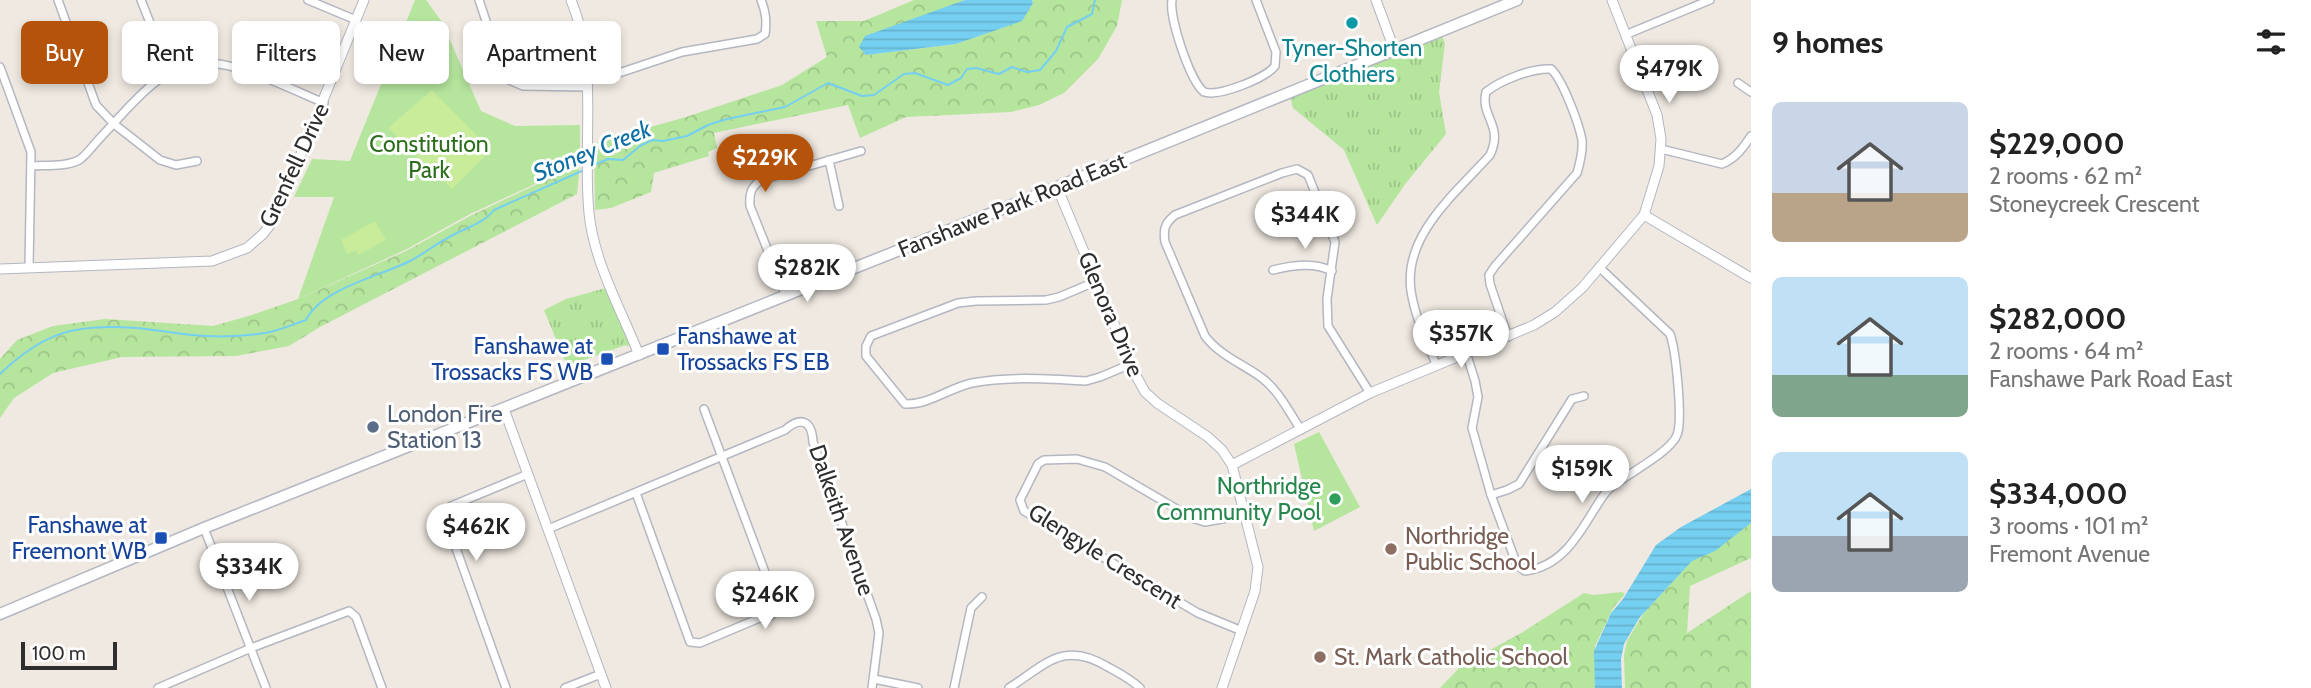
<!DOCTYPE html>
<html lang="en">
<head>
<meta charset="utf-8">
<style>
	body { margin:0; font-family:Cabin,sans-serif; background:#f6f6f6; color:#222; height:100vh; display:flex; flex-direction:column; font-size:26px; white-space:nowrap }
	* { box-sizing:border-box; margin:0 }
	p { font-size:23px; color:#767676 }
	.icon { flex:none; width:38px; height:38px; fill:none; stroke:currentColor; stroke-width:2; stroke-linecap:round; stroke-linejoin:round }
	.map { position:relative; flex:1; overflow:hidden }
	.side { display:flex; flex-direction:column; background:#fff; width:560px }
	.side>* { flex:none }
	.guide { position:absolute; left:21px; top:21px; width:665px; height:63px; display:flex; gap:14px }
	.scale { position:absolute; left:21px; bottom:18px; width:96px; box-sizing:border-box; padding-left:7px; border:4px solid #2e2e2e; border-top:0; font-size:19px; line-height:24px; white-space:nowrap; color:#2e2e2e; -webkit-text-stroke:5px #fff; paint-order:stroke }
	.price { position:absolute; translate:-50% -60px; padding:0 16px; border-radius:24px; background:#fff; color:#222; font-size:23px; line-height:46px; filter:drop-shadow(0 2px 4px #0008) }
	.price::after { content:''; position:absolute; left:50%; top:42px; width:21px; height:16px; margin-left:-10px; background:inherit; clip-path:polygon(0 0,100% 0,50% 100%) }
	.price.active { background:#b45309; color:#fff }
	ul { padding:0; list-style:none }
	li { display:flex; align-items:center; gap:21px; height:175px; padding:0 21px }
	li span { display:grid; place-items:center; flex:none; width:196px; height:140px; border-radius:10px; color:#555 }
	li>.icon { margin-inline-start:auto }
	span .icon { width:84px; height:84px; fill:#fffc; stroke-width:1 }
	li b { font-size:30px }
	h2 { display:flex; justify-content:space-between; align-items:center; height:84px; padding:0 21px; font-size:30px }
	.chip { padding:0 24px; border-radius:10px; background:#fff; box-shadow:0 4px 10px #0003; font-size:24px; line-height:63px }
	.chip.active { background:#b45309; color:#fff }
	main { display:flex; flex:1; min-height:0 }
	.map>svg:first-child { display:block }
	.grass { fill:url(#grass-tufts) }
	.forest { fill:url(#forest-crowns) }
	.park { fill:#b6e59e }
	.pitch { fill:#c9ec9a }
	.water { fill:url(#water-rules) }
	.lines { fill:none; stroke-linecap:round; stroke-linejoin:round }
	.stream { stroke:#75cff0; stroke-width:2 }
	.minor-casing { stroke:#b4b7c1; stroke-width:10 }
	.tertiary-casing { stroke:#b4b7c1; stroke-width:11 }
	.secondary-casing { stroke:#b4b7c1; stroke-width:13 }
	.minor { stroke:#fff; stroke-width:7 }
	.tertiary { stroke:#fff; stroke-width:9 }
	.secondary { stroke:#fff; stroke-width:10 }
	.culture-dot { fill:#0f9aa8; stroke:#fff; stroke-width:2.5 }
	.transit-dot { fill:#1a4fb4; stroke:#fff; stroke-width:2.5 }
	.service-dot { fill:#5c6f8a; stroke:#fff; stroke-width:2.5 }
	.leisure-dot { fill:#2e9e5b; stroke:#fff; stroke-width:2.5 }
	.education-dot { fill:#8d6e63; stroke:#fff; stroke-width:2.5 }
	.labels { text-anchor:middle; stroke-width:6; stroke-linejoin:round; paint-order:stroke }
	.culture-label { font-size:23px; fill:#0d838f; stroke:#fff }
	.park-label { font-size:23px; fill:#2c6e1b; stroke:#fff }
	.street-label { font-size:23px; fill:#2e2e2e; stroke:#fff }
	.transit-label { font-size:23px; fill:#164399; stroke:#fff; text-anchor:end }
	.service-label { font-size:23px; fill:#4e5e75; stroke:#fff; text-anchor:start }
	.leisure-label { font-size:23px; fill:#27864d; stroke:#fff; text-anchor:end }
	.education-label { font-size:23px; fill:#785e54; stroke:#fff; text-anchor:start }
	.water-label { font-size:24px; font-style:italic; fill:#0d6fa3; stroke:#fff }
</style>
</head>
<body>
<main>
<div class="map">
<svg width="1751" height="688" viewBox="0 0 1751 688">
	<defs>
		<pattern id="grass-tufts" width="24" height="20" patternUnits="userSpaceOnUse" patternTransform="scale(1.75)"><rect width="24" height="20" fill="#b6e59e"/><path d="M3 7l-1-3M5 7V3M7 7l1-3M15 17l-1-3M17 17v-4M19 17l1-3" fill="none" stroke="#9dc588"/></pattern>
		<pattern id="forest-crowns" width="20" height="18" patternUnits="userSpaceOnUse" patternTransform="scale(1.75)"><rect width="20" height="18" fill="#b6e59e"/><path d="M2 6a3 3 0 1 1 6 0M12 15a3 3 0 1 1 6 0" fill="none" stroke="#9dc588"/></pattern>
		<pattern id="water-rules" width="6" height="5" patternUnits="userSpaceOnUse" patternTransform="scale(1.75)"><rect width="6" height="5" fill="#75cff0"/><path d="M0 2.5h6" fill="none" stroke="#66b2ce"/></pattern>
	</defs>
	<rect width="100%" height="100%" fill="#efe9e1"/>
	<g class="grass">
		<polygon points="1442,36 1445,43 1439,92 1446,134 1406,183 1377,225 1344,150 1293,108 1290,97"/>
		<polygon points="606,288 629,342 628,347 626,345 567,366 544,310 566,299"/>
	</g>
	<g class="forest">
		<polygon points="914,0 964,0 866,55 956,44 1021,21 1033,3 1032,0 1122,0 1117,26 1098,59 1064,93 1039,105 1011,112 906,117 860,138 848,105 714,133 717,148 708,152 709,156 654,173 651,192 611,208 595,210 594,143 686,117 782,85 827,57 816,21 864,21"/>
		<polygon points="580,164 577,194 320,327 289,346 236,356 122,357 53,373 14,398 0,418 0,359 17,340 53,326 105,319 213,326 252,315 298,299 406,251 470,216"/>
		<polygon points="1751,521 1751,558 1690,586 1687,633 1751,591 1751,688 1625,688 1624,655 1627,641 1643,614 1695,557"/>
		<polygon points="1622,592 1625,594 1613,608 1595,646 1596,688 1440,688 1461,666 1523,632 1584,593 1593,595"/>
	</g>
	<g class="park">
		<polygon points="415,0 426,0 442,22 481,111 515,126 580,125 580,163 470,214 405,250 298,299 334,197 294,197 312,159 350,161"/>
		<polygon points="1319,432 1360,507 1314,531 1294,444"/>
	</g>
	<g class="pitch">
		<polygon points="432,90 491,150 452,189 388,128"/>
		<polygon points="375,221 386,240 358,255 356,250 347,254 341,240"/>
	</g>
	<g class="water">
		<polygon points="965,0 1032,0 1033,3 1022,21 956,44 866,55 859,47 865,36"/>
		<polygon points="1751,489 1751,523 1715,551 1692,561 1640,617 1624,644 1621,659 1622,688 1595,688 1594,651 1611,613 1623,599 1656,545 1681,527"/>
	</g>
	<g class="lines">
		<g class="stream">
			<polyline points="589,167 608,159 623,160 640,146 652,140 663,141 687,136 708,125 727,119 785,107 828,83 862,96 874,95 904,74 915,73 948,85 961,78 967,69 976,68 999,74 1012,67 1027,72 1040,70 1056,51 1067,27 1092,14 1095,0"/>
			<path d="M0,374c44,-42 76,-51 136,-46 24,2 47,7 70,8 19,1 40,0 59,-3 14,-2 28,-9 41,-13 17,-33 76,-44 106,-60 14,-8 27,-18 41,-25 15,-8 31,-12 41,-25l90,-40"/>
		</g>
		<defs>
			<g id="minor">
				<polyline points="58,0 96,105 114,124 160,160 176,165 197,161"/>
				<polyline points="141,0 169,71"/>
				<polyline points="308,0 356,20"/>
				<polyline points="479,0 505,78 523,86 588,87"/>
				<path d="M1172,0c-3,18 18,81 32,92 15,5 62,-14 71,-26l1,-14 -20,-52"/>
				<polyline points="1625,35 1710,0"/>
				<polyline points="0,67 31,152 29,268"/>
				<path d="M588,77l25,-2 69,-23 75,-13 8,-5c2,-13 1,-22 -4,-34"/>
				<polyline points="1738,83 1751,92"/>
				<path d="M1661,149l61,15c14,-6 21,-16 29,-28"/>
				<polyline points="829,160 839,206"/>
				<path d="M31,166c15,-1 34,1 48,-6 8,-5 15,-16 22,-23 30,-31 59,-74 106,-74 33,0 86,27 117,40"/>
				<path d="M1273,270c20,-5 41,-8 59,1"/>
				<path d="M1097,281l-38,16 -13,3 -70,1 -18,2 -87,33 -5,10v10l39,48c24,1 44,-16 67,-21 37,-7 76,-4 114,-2l14,-4 31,-13"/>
				<path d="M786,296l-36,-90c-1,-12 1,-19 11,-26l100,-29"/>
				<path d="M1466,352l9,29 3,16 -6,31 19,67 26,70 8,6c35,-4 52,-33 69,-61 5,-7 9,-16 16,-22 15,-13 60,-35 67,-53 6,-15 -1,-84 -7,-101l-71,-67"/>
				<path d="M1436,364c-10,-24 -21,-47 -25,-73 -8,-56 45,-98 79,-136 14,-30 -10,-38 -4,-63 15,-12 46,-24 65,-23 12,11 28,55 31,71 1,12 -2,23 -5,33l-82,93 -6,9 1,9 18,53"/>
				<path d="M1301,430c-12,-18 -22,-39 -39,-52 -19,-14 -43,-23 -57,-42l-40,-94c-2,-13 0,-19 10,-27l107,-42 15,-4 11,6 27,67 -8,57 1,27 42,67"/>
				<polyline points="636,493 690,642 700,643 762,617 770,616 778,609 778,600 772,591 704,409"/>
				<polyline points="1491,495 1507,490 1519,484 1572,399 1584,396"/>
				<polyline points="204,528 266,688"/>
				<path d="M548,529l237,-99c17,-15 27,-8 28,12l63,177 3,14 -7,55"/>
				<polyline points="1242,631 1198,613 1024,511 1020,500 1038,464 1044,460 1077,459 1105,467 1192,518 1205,522 1243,515"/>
				<polyline points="874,679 918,688"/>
				<polyline points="158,688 251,648 349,611 356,617 382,688"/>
				<polyline points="506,688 447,523 446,515 451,506 528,474"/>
				<polyline points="565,688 601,674"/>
				<polyline points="954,688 971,608 982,597"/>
				<path d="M1009,688c37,-24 55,-48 99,-21 11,6 23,12 32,21"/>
			</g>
			<g id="tertiary">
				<path d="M571,0c28,68 11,142 18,213 5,50 32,96 50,142"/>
				<polyline points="1376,0 1394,49"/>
				<polyline points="1057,187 1135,374 1145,392 1157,403 1208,437 1222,450 1232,465 1258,567 1255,591 1222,688"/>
				<polyline points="1644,215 1751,278"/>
				<polyline points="0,269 212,261 247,248 263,234 274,220 364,0"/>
				<polyline points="504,409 606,688"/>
				<polyline points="1232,465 1370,393 1534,325 1555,312 1582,288 1644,215 1659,166 1661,139 1657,115 1612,0"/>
			</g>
			<polyline id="secondary" points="0,614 204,528 1057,187 1517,0"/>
		</defs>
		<use href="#minor" class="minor-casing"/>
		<use href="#tertiary" class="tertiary-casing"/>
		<use href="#secondary" class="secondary-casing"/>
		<use href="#minor" class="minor"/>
		<use href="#tertiary" class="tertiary"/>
		<use href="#secondary" class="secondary"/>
	</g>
	<circle class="culture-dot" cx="1352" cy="23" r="7"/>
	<g class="transit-dot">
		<rect x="656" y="342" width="14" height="14" rx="3.5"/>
		<rect x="600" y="352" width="14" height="14" rx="3.5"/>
		<rect x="154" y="531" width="14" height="14" rx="3.5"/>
	</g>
	<circle class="service-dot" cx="373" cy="427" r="7"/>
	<circle class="leisure-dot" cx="1335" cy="499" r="7"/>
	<g class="education-dot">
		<circle cx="1391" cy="549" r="7"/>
		<circle cx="1320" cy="657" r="7"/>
	</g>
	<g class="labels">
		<g class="culture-label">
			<text x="1352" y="56">Tyner-Shorten<tspan x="1352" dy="26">Clothiers</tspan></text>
		</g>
		<g class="park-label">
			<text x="429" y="152">Constitution<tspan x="429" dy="26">Park</tspan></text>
		</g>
		<g class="street-label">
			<text transform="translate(294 165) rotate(-65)" y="8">Grenfell Drive</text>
			<text transform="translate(1012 205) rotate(-22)" y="8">Fanshawe Park Road East</text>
			<text transform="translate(1111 314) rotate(67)" y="8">Glenora Drive</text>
			<text transform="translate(842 520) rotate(71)" y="8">Dalkeith Avenue</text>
			<text transform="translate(1105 556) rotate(32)" y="8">Glengyle Crescent</text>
		</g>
		<g class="transit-label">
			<text x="677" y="344" text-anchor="start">Fanshawe at<tspan x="677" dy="26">Trossacks FS EB</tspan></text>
			<text x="593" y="354">Fanshawe at<tspan x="593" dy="26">Trossacks FS WB</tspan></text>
			<text x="147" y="533">Fanshawe at<tspan x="147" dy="26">Freemont WB</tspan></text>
		</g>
		<g class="service-label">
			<text x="387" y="422">London Fire<tspan x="387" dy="26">Station 13</tspan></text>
		</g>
		<g class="leisure-label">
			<text x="1321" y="494">Northridge<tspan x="1321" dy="26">Community Pool</tspan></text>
		</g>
		<g class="education-label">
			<text x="1405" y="544">Northridge<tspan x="1405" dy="26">Public School</tspan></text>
			<text x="1334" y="665">St. Mark Catholic School</text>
		</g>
		<g class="water-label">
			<text transform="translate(592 151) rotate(-22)" y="8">Stoney Creek</text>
		</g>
	</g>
</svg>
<div class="scale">100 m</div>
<b class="price" style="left:1669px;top:105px">$479K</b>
<b class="price active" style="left:765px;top:194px">$229K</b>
<b class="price" style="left:1305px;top:251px">$344K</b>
<b class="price" style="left:807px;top:304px">$282K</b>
<b class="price" style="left:1461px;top:370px">$357K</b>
<b class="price" style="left:1582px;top:505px">$159K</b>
<b class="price" style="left:476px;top:563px">$462K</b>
<b class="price" style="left:249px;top:603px">$334K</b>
<b class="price" style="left:765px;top:631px">$246K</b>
<div class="guide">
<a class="chip active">Buy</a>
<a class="chip">Rent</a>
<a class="chip">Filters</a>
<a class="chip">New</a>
<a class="chip">Apartment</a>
</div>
</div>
<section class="side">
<h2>9 homes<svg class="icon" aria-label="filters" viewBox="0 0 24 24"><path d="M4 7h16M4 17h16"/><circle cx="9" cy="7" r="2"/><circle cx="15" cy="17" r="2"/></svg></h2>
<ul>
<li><span style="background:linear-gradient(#c9d6e8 65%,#b9a48a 0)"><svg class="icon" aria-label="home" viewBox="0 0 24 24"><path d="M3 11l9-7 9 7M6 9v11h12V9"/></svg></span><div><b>$229,000</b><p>2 rooms · 62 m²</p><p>Stoneycreek Crescent</p></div></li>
<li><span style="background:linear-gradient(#bfe0f5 70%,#7fa58c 0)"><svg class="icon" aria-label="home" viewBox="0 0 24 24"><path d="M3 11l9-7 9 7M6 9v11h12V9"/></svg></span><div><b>$282,000</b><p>2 rooms · 64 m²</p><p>Fanshawe Park Road East</p></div></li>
<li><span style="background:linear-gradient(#bfe0f5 60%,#9aa5b1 0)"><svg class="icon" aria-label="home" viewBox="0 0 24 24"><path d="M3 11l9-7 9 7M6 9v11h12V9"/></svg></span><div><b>$334,000</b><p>3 rooms · 101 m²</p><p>Fremont Avenue</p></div></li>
</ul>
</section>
</main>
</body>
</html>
